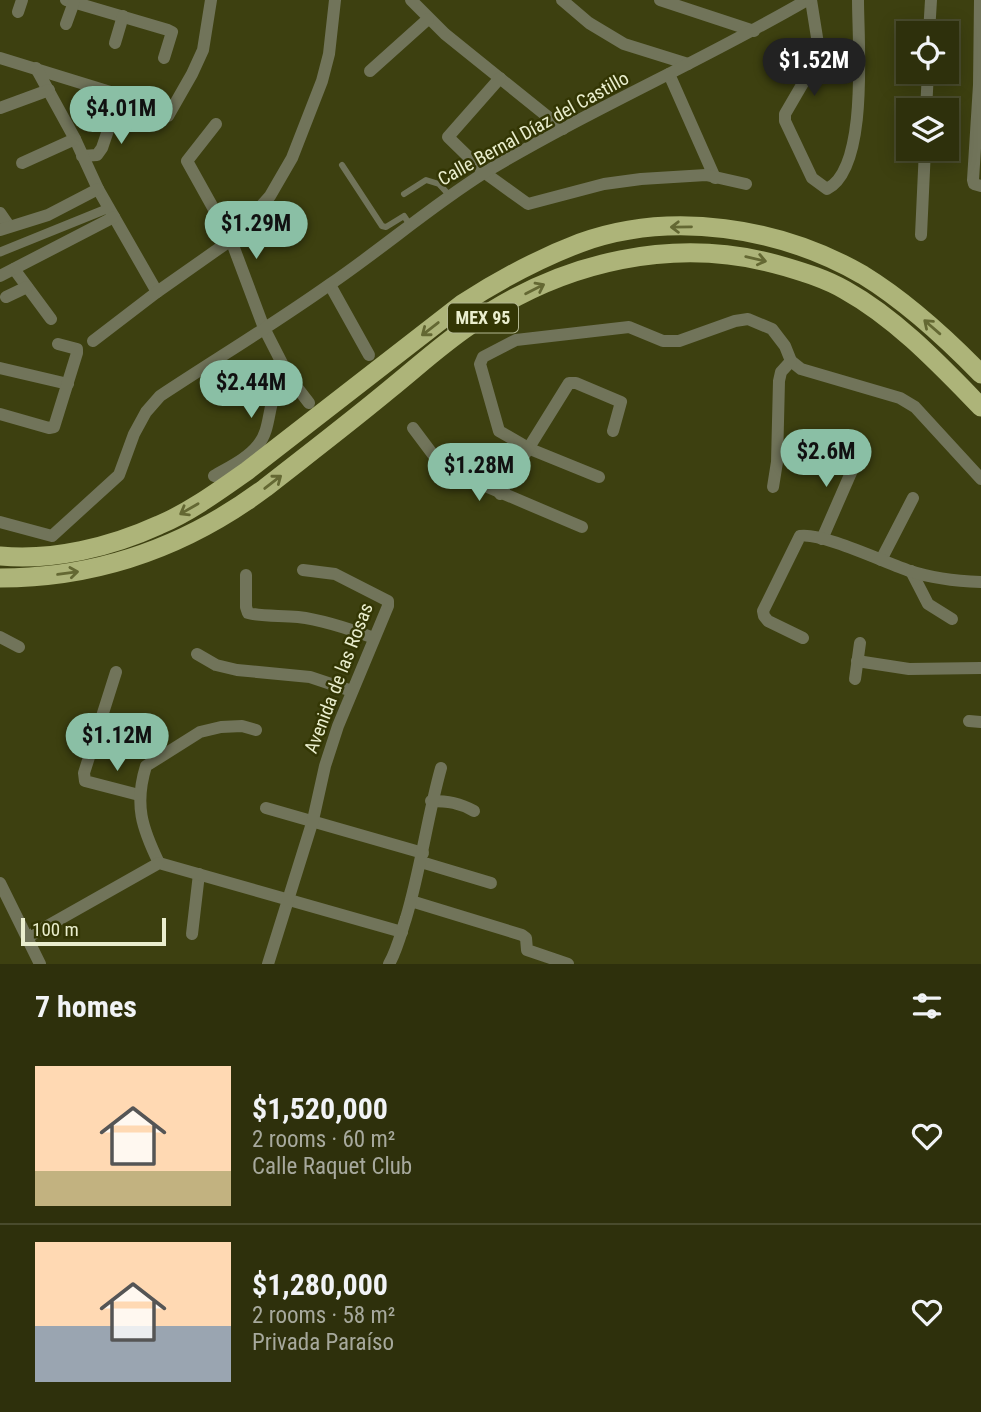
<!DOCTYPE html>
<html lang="en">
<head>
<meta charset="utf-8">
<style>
	body { margin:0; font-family:"Roboto Condensed",sans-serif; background:#363815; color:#f1f3f6; height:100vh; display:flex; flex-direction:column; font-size:26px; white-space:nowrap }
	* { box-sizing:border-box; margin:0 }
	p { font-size:23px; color:#a7a99d }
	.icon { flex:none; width:38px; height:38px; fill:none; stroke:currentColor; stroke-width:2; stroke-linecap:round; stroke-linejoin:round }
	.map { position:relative; height:964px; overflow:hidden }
	.side { display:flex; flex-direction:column; background:#2e300c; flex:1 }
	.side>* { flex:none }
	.controls { position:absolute; left:896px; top:21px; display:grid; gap:14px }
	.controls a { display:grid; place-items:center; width:63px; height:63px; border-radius:0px; background:#2e300c; box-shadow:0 4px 18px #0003,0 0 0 2px #494b2d; font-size:35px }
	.scale { position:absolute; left:21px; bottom:18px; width:145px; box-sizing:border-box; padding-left:7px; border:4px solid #eaeece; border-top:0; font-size:19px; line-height:24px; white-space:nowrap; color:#eaeece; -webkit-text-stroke:5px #333604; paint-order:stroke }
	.price { position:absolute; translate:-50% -60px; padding:0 16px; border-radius:24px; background:#8abfa5; color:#111; font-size:23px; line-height:46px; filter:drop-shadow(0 2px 4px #0008) }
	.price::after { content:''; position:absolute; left:50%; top:42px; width:21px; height:16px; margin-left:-10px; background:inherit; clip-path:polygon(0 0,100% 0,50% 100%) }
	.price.on { background:#222; color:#fff }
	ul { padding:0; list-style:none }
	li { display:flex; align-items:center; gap:21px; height:175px; padding:0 35px }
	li+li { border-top:2px solid #494b2d }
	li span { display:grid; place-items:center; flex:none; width:196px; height:140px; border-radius:0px; color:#555 }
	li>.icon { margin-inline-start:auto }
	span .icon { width:84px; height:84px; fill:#fffc; stroke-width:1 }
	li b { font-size:30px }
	h2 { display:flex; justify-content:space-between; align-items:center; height:84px; padding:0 35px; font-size:30px }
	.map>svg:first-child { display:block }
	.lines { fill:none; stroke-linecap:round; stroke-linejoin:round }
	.service { stroke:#71745a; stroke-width:6 }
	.pedestrian { stroke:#71745a; stroke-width:9 }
	.minor { stroke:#71745a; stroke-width:12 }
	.trunk { stroke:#adb479; stroke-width:19 }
	.oneway { stroke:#646833 }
	.labels { text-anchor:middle; stroke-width:5; stroke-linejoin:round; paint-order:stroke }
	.shield { fill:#333604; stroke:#b3b791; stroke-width:2 }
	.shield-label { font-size:18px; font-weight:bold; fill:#eaeece }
	.street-label { font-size:19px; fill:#eaeece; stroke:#333604 }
</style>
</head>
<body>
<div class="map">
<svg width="981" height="964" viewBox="0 0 981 964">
	<rect width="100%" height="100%" fill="#3d4010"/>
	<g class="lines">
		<g class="service">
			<polyline points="342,165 382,226 386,227 404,216 410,225"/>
			<polyline points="404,194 426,180 439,184 450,196"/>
		</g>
		<polyline class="pedestrian" points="0,252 109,208"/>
		<g class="minor">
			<polyline points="66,0 168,30 172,32 164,58"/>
			<polyline points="411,0 445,34 563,129"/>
			<polyline points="562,0 589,23 624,44 688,64"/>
			<polyline points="660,0 754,31"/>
			<path d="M811,0l8,50 -2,9 -32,55v7l27,57 15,11c42,-21 31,-147 31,-189"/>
			<polyline points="980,0 979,85 973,180 974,184 981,186"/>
			<polyline points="18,12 22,0"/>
			<polyline points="66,24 74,2"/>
			<polyline points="929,33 931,0"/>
			<polyline points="115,43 123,16"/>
			<polyline points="0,58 120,95 102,148 97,155 82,156"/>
			<polyline points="36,68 75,139 98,189 157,292"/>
			<polyline points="370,71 428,19"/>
			<polyline points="669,74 715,178"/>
			<polyline points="500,78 448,137 485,173 528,204 604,184 641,179 706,175 746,184"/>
			<polyline points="0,108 49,90"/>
			<polyline points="926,110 928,72"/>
			<polyline points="168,116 192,74 203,50 211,0"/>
			<polyline points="216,124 187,161 231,240 264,328 289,377 309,403"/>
			<polyline points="22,163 75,139"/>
			<polyline points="0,213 9,226"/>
			<polyline points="0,230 48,215 98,189"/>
			<polyline points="921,235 925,149"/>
			<polyline points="14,269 51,319"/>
			<polyline points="0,276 114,217"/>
			<polyline points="330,285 369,355"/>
			<polyline points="6,297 27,287"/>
			<polyline points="93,341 157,292 231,240 270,196 292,158 322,81 329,54 335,0"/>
			<polyline points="0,368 68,384"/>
			<polyline points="0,414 49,428 54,427 77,353 77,349 58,344"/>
			<polyline points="413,428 437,460 450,471 582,527"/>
			<path d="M214,476c15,-9 33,-17 44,-31 12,-14 10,-36 17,-52 3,-7 9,-11 14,-16"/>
			<polyline points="599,477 530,449 499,431 480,364 483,357 516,340 629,327 663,341 679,341 735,321 748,319 772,329 785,346 791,361 801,369 900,398 915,407 981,479"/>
			<polyline points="773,487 777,462 779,381 781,372 791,361"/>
			<polyline points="500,494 569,383 576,383 621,402 613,431"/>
			<path d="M0,522l52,14 67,-61 15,-41 12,-22 14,-16c56,-37 114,-72 169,-111 53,-36 101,-78 155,-112 105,-63 218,-112 323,-173"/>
			<polyline points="822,539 860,452"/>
			<polyline points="881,560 913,498"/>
			<polyline points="911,571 928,604 952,619"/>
			<path d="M246,575v32l2,6c17,4 33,2 50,4 25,3 52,12 76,21"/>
			<polyline points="0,637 19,647"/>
			<path d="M803,638l-35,-17 -4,-5 -1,-5 37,-75c21,-4 86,27 110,35 24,8 46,10 71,11"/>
			<polyline points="197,654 216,665 237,670 310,677 352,691"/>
			<polyline points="857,661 909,669 981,668"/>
			<polyline points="116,672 84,773 85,781 139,795"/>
			<polyline points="855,679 860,643"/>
			<polyline points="969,721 981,722"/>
			<path d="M431,801c17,0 29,2 43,10"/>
			<polyline points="266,808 423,853"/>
			<polyline points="421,862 491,883"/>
			<path d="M159,863c-17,-35 -25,-58 -13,-97l54,-34 21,-5 21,-1 14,4"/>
			<polyline points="0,883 40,964"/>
			<polyline points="411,901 522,935 526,938 527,950 568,964"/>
			<polyline points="192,934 199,874"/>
			<polyline points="28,937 159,863 402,932"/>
			<polyline points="268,964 313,820 325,766 338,726 388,606 388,601 335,574 303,570"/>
			<path d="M389,964c8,-14 12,-31 17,-46 15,-50 21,-100 35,-150"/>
		</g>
		<g class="trunk">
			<path d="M0,556c53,5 111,-9 159,-31 31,-13 61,-35 88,-54l215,-167c37,-24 76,-45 118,-61 91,-33 200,-16 283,32 44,27 82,62 118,99"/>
			<path d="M0,578c98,0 187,-32 265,-90 42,-33 84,-65 125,-99 26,-21 51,-44 79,-63 92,-65 208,-92 317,-59 20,6 40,12 59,23 52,29 95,75 136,117"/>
		</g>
	</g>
	<defs><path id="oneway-shaft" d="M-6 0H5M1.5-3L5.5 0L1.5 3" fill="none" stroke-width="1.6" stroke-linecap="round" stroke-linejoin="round" transform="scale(1.75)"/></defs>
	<g class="oneway">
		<use href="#oneway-shaft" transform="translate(681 227) rotate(179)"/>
		<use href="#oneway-shaft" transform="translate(756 259) rotate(13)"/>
		<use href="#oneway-shaft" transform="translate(535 289) rotate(-27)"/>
		<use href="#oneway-shaft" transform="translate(932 327) rotate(-139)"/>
		<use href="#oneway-shaft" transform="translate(430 329) rotate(142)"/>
		<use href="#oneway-shaft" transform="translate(273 482) rotate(-38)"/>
		<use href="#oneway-shaft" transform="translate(189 509) rotate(150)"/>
		<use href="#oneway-shaft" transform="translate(68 573) rotate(-8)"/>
	</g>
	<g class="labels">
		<rect class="shield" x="448" y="303.5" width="70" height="29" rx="5"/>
		<g class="shield-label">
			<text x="483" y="324">MEX 95</text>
		</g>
		<g class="street-label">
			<text transform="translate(533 128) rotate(-29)" y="7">Calle Bernal Díaz del Castillo</text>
			<text transform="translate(338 678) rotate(-69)" y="7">Avenida de las Rosas</text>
		</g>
	</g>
</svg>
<div class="controls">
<a><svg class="icon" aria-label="locate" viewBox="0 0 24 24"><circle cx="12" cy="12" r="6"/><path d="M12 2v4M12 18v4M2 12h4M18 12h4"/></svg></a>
<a><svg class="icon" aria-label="layers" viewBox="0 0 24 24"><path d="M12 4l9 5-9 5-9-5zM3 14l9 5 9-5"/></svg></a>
</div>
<div class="scale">100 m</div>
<b class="price on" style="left:814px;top:98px">$1.52M</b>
<b class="price" style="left:121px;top:146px">$4.01M</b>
<b class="price" style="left:256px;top:261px">$1.29M</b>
<b class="price" style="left:251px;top:420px">$2.44M</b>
<b class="price" style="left:826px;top:489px">$2.6M</b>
<b class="price" style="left:479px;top:503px">$1.28M</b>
<b class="price" style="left:117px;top:773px">$1.12M</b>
</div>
<section class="side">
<h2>7 homes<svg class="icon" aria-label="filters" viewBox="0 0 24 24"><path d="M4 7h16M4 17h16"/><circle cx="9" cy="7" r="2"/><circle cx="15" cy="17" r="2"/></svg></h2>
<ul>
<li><span style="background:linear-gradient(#ffd9b3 75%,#c2b280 0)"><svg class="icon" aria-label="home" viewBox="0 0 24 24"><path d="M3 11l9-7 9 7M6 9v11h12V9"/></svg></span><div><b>$1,520,000</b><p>2 rooms · 60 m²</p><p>Calle Raquet Club</p></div><svg class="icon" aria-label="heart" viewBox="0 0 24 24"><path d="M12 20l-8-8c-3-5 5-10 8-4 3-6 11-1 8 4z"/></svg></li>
<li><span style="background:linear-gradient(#ffd9b3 60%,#9aa5b1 0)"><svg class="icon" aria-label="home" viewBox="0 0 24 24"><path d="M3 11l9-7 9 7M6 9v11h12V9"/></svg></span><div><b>$1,280,000</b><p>2 rooms · 58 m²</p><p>Privada Paraíso</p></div><svg class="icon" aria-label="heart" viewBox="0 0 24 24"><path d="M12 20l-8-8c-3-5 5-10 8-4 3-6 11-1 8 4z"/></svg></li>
</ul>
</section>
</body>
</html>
